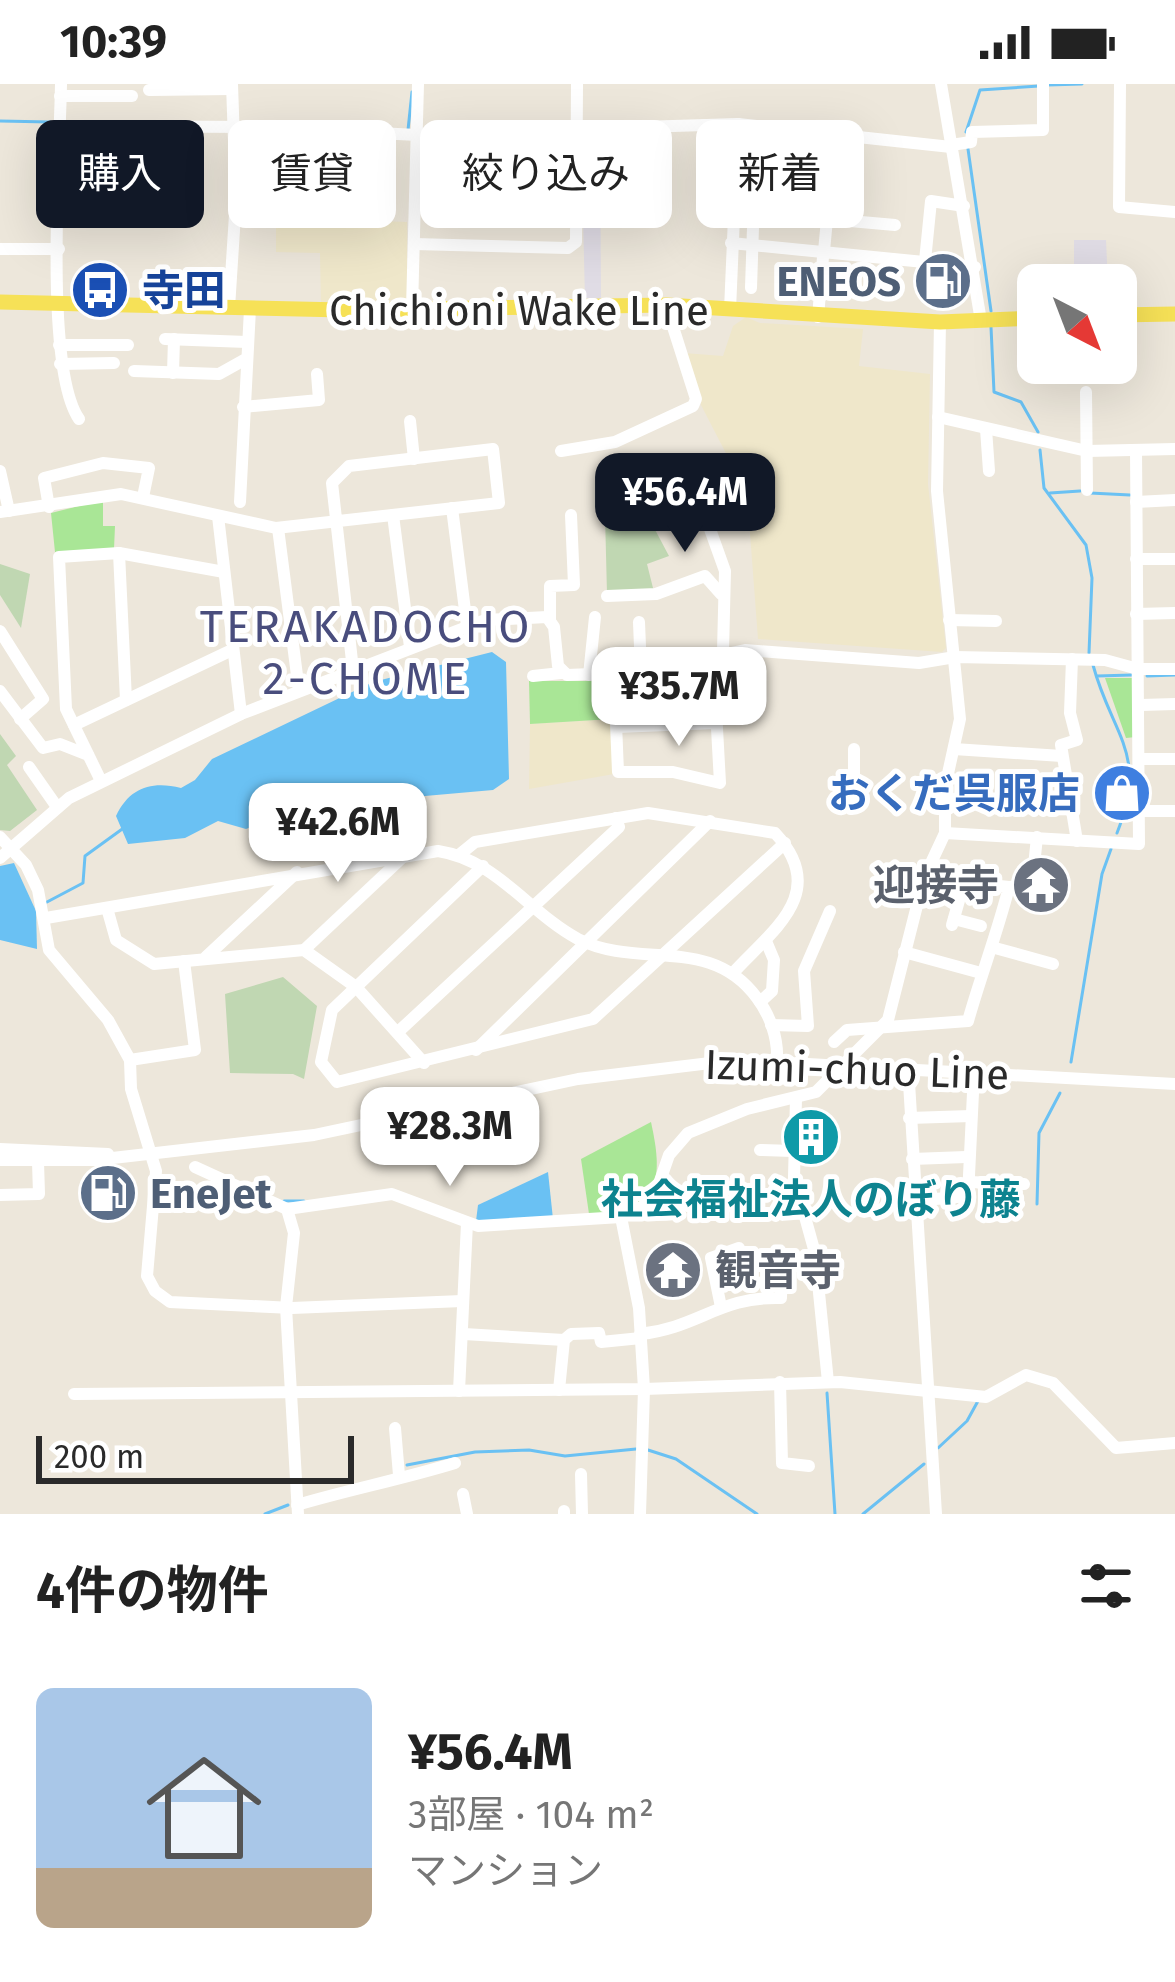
<!DOCTYPE html>
<html lang="ja">
<head>
<meta charset="utf-8">
<style>
	body { margin:0; font-family:"Fira Sans","Noto Sans JP",sans-serif; background:#f2f2f2; color:#222; height:100vh; display:flex; flex-direction:column; font-size:45px; white-space:nowrap }
	* { box-sizing:border-box; margin:0 }
	p { font-size:39px; color:#767676 }
	.icon { flex:none; width:66px; height:66px; fill:none; stroke:currentColor; stroke-width:2; stroke-linecap:round; stroke-linejoin:round }
	.map { position:relative; height:1430px; overflow:hidden }
	.drawer { display:flex; flex-direction:column; background:#fff; flex:1 }
	.drawer>* { flex:none }
	.guide { position:absolute; left:36px; top:36px; width:1104px; height:108px; display:flex; gap:24px }
	.needle { width:78px; rotate:138deg }
	.buttons { position:absolute; left:1017px; top:180px; display:grid; gap:24px }
	.buttons a { display:grid; place-items:center; width:120px; height:120px; border-radius:18px; background:#fff; box-shadow:0 12px 48px #0002; font-size:60px }
	.scale { position:absolute; left:36px; bottom:30px; width:318px; box-sizing:border-box; padding-left:12px; border:6px solid #2a2a2a; border-top:0; font-size:33px; line-height:42px; white-space:nowrap; color:#2a2a2a; -webkit-text-stroke:9px #fff; paint-order:stroke }
	.price { position:absolute; translate:-50% -102px; padding:0 27px; border-radius:24px; background:#fff; color:#222; font-size:39px; line-height:78px; filter:drop-shadow(0 3px 6px #0008) }
	.price::after { content:''; position:absolute; left:50%; top:72px; width:36px; height:27px; margin-left:-18px; background:inherit; clip-path:polygon(0 0,100% 0,50% 100%) }
	.price.current { background:#111827; color:#fff }
	ul { padding:0; list-style:none }
	li { display:flex; align-items:center; gap:36px; height:300px; padding:0 36px }
	li+li { border-top:3px solid #e0e0e0 }
	li span { display:grid; place-items:center; flex:none; width:336px; height:240px; border-radius:18px; color:#555 }
	li>.icon { margin-inline-start:auto }
	span .icon { width:144px; height:144px; fill:#fffc; stroke-width:1 }
	li b { font-size:51px }
	h2 { display:flex; justify-content:space-between; align-items:center; height:144px; padding:0 36px; font-size:51px }
	.chip { padding:0 42px; border-radius:18px; background:#fff; box-shadow:0 12px 48px #0002; font-size:42px; line-height:108px }
	.chip.current { background:#111827; color:#fff }
	.status { display:flex; justify-content:space-between; align-items:center; height:84px; padding:0 60px; background:#fff; direction:ltr }
	.status svg { height:33px; fill:currentColor }
	.map>svg:first-child { display:block }
	.industrial { fill:#e0dce5 }
	.education { fill:#efe7ca }
	.green { fill:#a9e696 }
	.cemetery { fill:#c0d7b2 }
	.water { fill:#6ac1f3 }
	.lines { fill:none; stroke-linecap:round; stroke-linejoin:round }
	.stream { stroke:#6ac1f3; stroke-width:3 }
	.minor { stroke:#fff; stroke-width:12 }
	.major { stroke:#f6e157; stroke-width:15 }
	.labels { text-anchor:middle; stroke-width:10; stroke-linejoin:round; paint-order:stroke }
	.service-label { font-size:42px; font-weight:bold; fill:#4e5e75; stroke:#fff; text-anchor:end }
	.transit-label { font-size:42px; font-weight:bold; fill:#164399; stroke:#fff; text-anchor:start }
	.street-label { font-size:42px; fill:#2a2a2a; stroke:#fff }
	.shop-label { font-size:42px; font-weight:bold; fill:#366cbe; stroke:#fff; text-anchor:end }
	.worship-label { font-size:42px; font-weight:bold; fill:#5b616d; stroke:#fff; text-anchor:end }
	.culture-label { font-size:42px; font-weight:bold; fill:#0d838f; stroke:#fff }
	.neighbourhood-label { font-size:45px; letter-spacing:3px; fill:#494d7d; stroke:#fff }
</style>
</head>
<body>
<div class="status"><b>10:39</b><svg viewBox="0 0 49 12"><path d="M0 12V9h3v3zM5 12V6h3v6zM10 12V3h3v9zM15 12V0h3v12zM26 1h20v11H26zM47 4h2v5h-2z"/></svg></div>
<div class="map">
<svg width="1175" height="1430" viewBox="0 0 1175 1430">
	<rect width="100%" height="100%" fill="#ede7db"/>
	<g class="industrial">
		<polygon points="600,46 601,215 585,215 581,47"/>
		<polygon points="1074,156 1106,156 1108,201 1074,201"/>
	</g>
	<g class="education">
		<polygon points="276,133 407,138 407,215 321,220 320,169 276,168"/>
		<polygon points="746,233 760,239 863,245 859,282 930,290 928,400 946,564 942,568 758,555 747,410 701,321 684,269 723,272 733,242"/>
		<polygon points="612,635 614,690 529,705 530,640"/>
	</g>
	<g class="green">
		<polygon points="103,416 103,442 115,442 114,465 55,468 51,429"/>
		<polygon points="1105,594 1132,594 1136,653 1126,654"/>
		<polygon points="529,597 605,597 611,602 612,635 530,640"/>
		<path d="M651,1038c14,64 6,86 -62,92l-8,-55z"/>
	</g>
	<g class="cemetery">
		<polygon points="605,431 652,440 669,472 647,480 654,508 607,510"/>
		<polygon points="0,480 30,490 21,544 0,511"/>
		<polygon points="0,650 16,672 7,681 37,726 10,747 0,746"/>
		<polygon points="283,893 317,922 304,995 293,990 230,989 225,910"/>
	</g>
	<g class="water">
		<path d="M492,568l14,10 3,117 -16,11 -193,17 -54,22 -28,-8 -33,17 -57,6 -12,-28c14,-29 36,-35 65,-28l14,-8 17,-21 161,-77z"/>
		<polygon points="14,779 36,827 37,865 0,856 0,782"/>
		<polygon points="548,1088 553,1135 476,1137 478,1121"/>
	</g>
	<g class="lines">
		<g class="stream">
			<polyline points="1047,1 1082,0"/>
			<polyline points="0,37 50,38"/>
			<polyline points="408,46 412,8"/>
			<polyline points="966,48 980,6 1039,2"/>
			<polyline points="968,65 991,227"/>
			<polyline points="991,243 994,308 1021,318 1038,348"/>
			<polyline points="1040,366 1044,404 1086,461 1092,494 1089,569"/>
			<polyline points="1050,409 1080,407"/>
			<polyline points="1090,409 1130,411"/>
			<path d="M1093,581c19,71 56,88 24,168"/>
			<polyline points="1097,592 1132,591"/>
			<polyline points="1147,592 1175,591"/>
			<polyline points="47,818 83,799 85,772 125,743"/>
			<polyline points="1071,978 1102,790 1111,765"/>
			<polyline points="284,1117 304,1117"/>
			<polyline points="1037,1120 1039,1049 1060,1009"/>
			<polyline points="827,1309 835,1430"/>
			<polyline points="938,1364 967,1337 978,1317"/>
			<polyline points="648,1366 676,1375 757,1430"/>
			<polyline points="407,1381 475,1368 529,1366 565,1372 636,1365"/>
			<polyline points="265,1430 288,1421"/>
			<polyline points="863,1430 924,1380"/>
		</g>
		<g class="minor">
			<path d="M61,0c-1,71 -17,284 18,335"/>
			<polyline points="941,0 981,237"/>
			<polyline points="1120,0 1119,123 1175,128"/>
			<polyline points="149,6 232,5"/>
			<polyline points="60,12 132,12"/>
			<polyline points="60,42 261,43 417,51"/>
			<polyline points="575,45 738,40 951,63"/>
			<polyline points="951,61 971,58 972,48 1043,46 1043,0"/>
			<polyline points="827,135 895,141"/>
			<polyline points="731,159 975,183"/>
			<polyline points="414,160 568,164 576,158 577,0"/>
			<polyline points="0,165 59,165"/>
			<polyline points="824,167 835,51"/>
			<polyline points="925,177 931,117 964,122"/>
			<polyline points="751,204 754,113 829,118"/>
			<polyline points="229,224 236,115 232,0"/>
			<polyline points="412,225 418,0"/>
			<polyline points="730,226 738,40"/>
			<polyline points="818,233 823,173"/>
			<polyline points="165,255 247,258"/>
			<polyline points="59,261 128,261"/>
			<polyline points="60,280 114,279"/>
			<polyline points="134,287 219,290 244,276"/>
			<polyline points="173,289 174,255"/>
			<polyline points="1086,308 1087,406"/>
			<polyline points="243,323 319,316 317,290"/>
			<polyline points="938,333 1087,367 1175,365"/>
			<polyline points="410,337 414,375"/>
			<polyline points="986,345 989,387"/>
			<polyline points="561,367 615,358 693,322 696,315 666,221"/>
			<polyline points="0,387 9,427"/>
			<polyline points="696,406 725,487 723,567"/>
			<polyline points="240,418 250,225"/>
			<polyline points="1136,418 1175,416"/>
			<polyline points="49,423 44,394 103,379 149,384 143,413"/>
			<polyline points="452,424 467,542"/>
			<polyline points="0,428 121,410 276,444 499,419 493,365 349,382 332,399 352,577 355,585"/>
			<polyline points="393,431 410,563"/>
			<polyline points="218,432 241,630"/>
			<polyline points="278,444 299,607"/>
			<polyline points="119,469 126,616"/>
			<polyline points="1136,475 1175,475"/>
			<polyline points="607,512 656,510 705,492 721,510"/>
			<polyline points="1136,530 1175,529"/>
			<polyline points="550,535 550,502 574,501 571,431"/>
			<polyline points="949,536 996,537"/>
			<polyline points="639,538 641,588"/>
			<polyline points="0,547 43,615 20,635"/>
			<polyline points="1072,575 1070,629 1077,656 1061,661 1077,757"/>
			<polyline points="614,590 618,688 673,688 720,699 713,571"/>
			<polyline points="589,591 595,533"/>
			<polyline points="533,592 561,589"/>
			<polyline points="0,607 43,664 60,660 88,671"/>
			<polyline points="1141,621 1175,620"/>
			<polyline points="74,641 232,566"/>
			<polyline points="617,643 716,639"/>
			<polyline points="854,665 854,723"/>
			<polyline points="954,665 1062,672"/>
			<polyline points="1141,675 1175,675"/>
			<polyline points="29,683 57,723"/>
			<polyline points="101,697 66,625 59,473 119,469 224,488"/>
			<polyline points="1141,727 1175,727"/>
			<polyline points="945,749 1139,760 1136,366"/>
			<polyline points="0,753 26,781 38,806 49,866 108,936 130,976 131,1005 156,1087 147,1192 155,1207 170,1218 292,1224 462,1217"/>
			<path d="M459,771l16,-13 173,-29 127,20c56,60 -4,98 -42,140"/>
			<polyline points="0,774 69,714 241,630 485,536 547,533 554,543 558,582 567,591 641,588 745,566 919,579 955,573 1105,576 1138,585 1175,585"/>
			<polyline points="483,782 332,926 321,978 337,998 593,935 785,759"/>
			<polyline points="1009,803 1032,801 1037,753"/>
			<polyline points="107,824 116,856 154,880 304,866 356,903 424,979"/>
			<path d="M46,834l392,-67c59,9 90,61 140,88 61,31 132,-5 179,59 13,17 21,40 20,61"/>
			<polyline points="954,835 981,842"/>
			<polyline points="952,841 964,799"/>
			<polyline points="995,864 1053,880"/>
			<polyline points="304,866 403,773"/>
			<polyline points="904,868 981,889"/>
			<polyline points="206,873 297,788"/>
			<polyline points="760,918 772,907 774,876 766,857"/>
			<polyline points="771,941 808,942 804,887 830,827"/>
			<polyline points="398,948 619,743 616,734"/>
			<path d="M834,958l13,-12 121,-9c13,-46 29,-87 41,-134l-85,-9"/>
			<polyline points="476,966 710,737"/>
			<polyline points="130,976 195,966 184,877"/>
			<polyline points="908,983 936,1430"/>
			<polyline points="796,1014 794,1093 815,1169 828,1298"/>
			<polyline points="909,1034 971,1032"/>
			<polyline points="0,1065 108,1070"/>
			<polyline points="760,1066 793,1067"/>
			<polyline points="912,1075 966,1073"/>
			<polyline points="0,1076 95,1076 314,1051 578,995 735,976 1175,1000"/>
			<polyline points="195,1083 287,1125 294,1149 286,1223 298,1430"/>
			<polyline points="968,1098 1024,1100"/>
			<polyline points="0,1111 39,1110 38,1078"/>
			<polyline points="914,1117 968,1112 974,988"/>
			<polyline points="287,1125 392,1110 478,1142 621,1133"/>
			<polyline points="721,1223 711,1174 739,1164"/>
			<polyline points="464,1250 564,1256"/>
			<path d="M640,1250c58,-6 80,-38 141,-36l1,-41"/>
			<polyline points="780,1298 782,1379 809,1382"/>
			<polyline points="559,1306 564,1256 571,1250 599,1249 601,1258 641,1254"/>
			<polyline points="459,1307 467,1139"/>
			<polyline points="74,1310 644,1305 840,1298 986,1313 1026,1291 1053,1299 1116,1364 1175,1359"/>
			<polyline points="395,1344 399,1391"/>
			<polyline points="581,1390 582,1430"/>
			<polyline points="463,1410 467,1430"/>
			<path d="M297,1421c50,-15 106,-26 158,-42"/>
			<polyline points="564,1427 564,1430"/>
			<polyline points="640,1430 644,1305 639,1224 621,1133 653,1117 669,1071 688,1049 747,1025 816,1008 888,936 924,794 945,749 945,703 960,635 937,407 940,238"/>
		</g>
		<g class="major">
			<polyline points="0,218 343,226 666,221 940,238 1038,234"/>
			<polyline points="1116,231 1175,230"/>
		</g>
	</g>
	<defs>
		<symbol id="fuel-disc" viewBox="-11 -11 22 22"><circle r="9.5" fill="#5c6f8a" stroke="#fff"/><path d="M-5.5-6h7V0h2V4h1.3V-2.5L3-4.5l.8-.8L6-3V5H2.5V1h-1V6h-7ZM-4.2-4.7v3.2H.2V-4.7Z" fill="#fff"/></symbol>
		<symbol id="bus-disc" viewBox="-11 -11 22 22"><circle r="9.5" fill="#1a4fb4" stroke="#fff"/><path d="M-5-6H5V4H4V6H2V4H-2V6H-4V4H-5ZM-3.5-4V0h7V-4ZM-3.5 1.2v1.5H-2V1.2ZM2 1.2v1.5H3.5V1.2Z" fill="#fff"/></symbol>
		<symbol id="shop-disc" viewBox="-11 -11 22 22"><circle r="9.5" fill="#3f7fe0" stroke="#fff"/><path d="M-5-2.5h2.3a2.7 3.5 0 0 1 5.4 0H5L5.5 6h-11ZM-1.5-2.5h3a1.5 2.3 0 0 0-3 0Z" fill="#fff"/></symbol>
		<symbol id="temple-disc" viewBox="-11 -11 22 22"><circle r="9.5" fill="#6b7280" stroke="#fff"/><path d="M0-6L5-2H3V0L6.5 2.5H4V6H1.5V3h-3V6H-4V2.5H-6.5L-3 0V-2H-5Z" fill="#fff"/></symbol>
		<symbol id="building-disc" viewBox="-11 -11 22 22"><circle r="9.5" fill="#0f9aa8" stroke="#fff"/><path d="M-4-6H4V6H1V3H-1V6H-4ZM-2.5-4.3h1.7v1.8h-1.7ZM.8-4.3h1.7v1.8H.8ZM-2.5-1h1.7V.8h-1.7ZM.8-1h1.7V.8H.8Z" fill="#fff"/></symbol>
	</defs>
	<g fill-rule="evenodd">
		<use href="#fuel-disc" x="910" y="164" width="66" height="66"/>
		<use href="#bus-disc" x="67" y="173" width="66" height="66"/>
		<use href="#shop-disc" x="1089" y="676" width="66" height="66"/>
		<use href="#temple-disc" x="1008" y="768" width="66" height="66"/>
		<use href="#building-disc" x="778" y="1020" width="66" height="66"/>
		<use href="#fuel-disc" x="75" y="1076" width="66" height="66"/>
		<use href="#temple-disc" x="640" y="1153" width="66" height="66"/>
	</g>
	<g class="labels">
		<g class="service-label">
			<text x="901" y="212">ENEOS</text>
			<text x="150" y="1124" text-anchor="start">EneJet</text>
		</g>
		<g class="transit-label">
			<text x="142" y="221">寺田</text>
		</g>
		<g class="street-label">
			<text x="519" y="241">Chichioni Wake Line</text>
			<text transform="translate(857 985) rotate(2)" y="15">Izumi-chuo Line</text>
		</g>
		<g class="shop-label">
			<text x="1080" y="724">おくだ呉服店</text>
		</g>
		<g class="worship-label">
			<text x="999" y="816">迎接寺</text>
			<text x="715" y="1201" text-anchor="start">観音寺</text>
		</g>
		<g class="culture-label">
			<text x="811" y="1130">社会福祉法人のぼり藤</text>
		</g>
		<g class="neighbourhood-label">
			<text x="366" y="558">TERAKADOCHO<tspan x="366" dy="52">2-CHOME</tspan></text>
		</g>
	</g>
</svg>
<div class="buttons">
<a><svg class="needle" viewBox="-14 -14 28 28"><path d="M0-13l5 13h-10z" fill="#e53935"/><path d="M0 13l5-13h-10z" fill="#767676"/></svg></a>
</div>
<div class="scale">200 m</div>
<b class="price current" style="left:685px;top:471px">¥56.4M</b>
<b class="price" style="left:679px;top:665px">¥35.7M</b>
<b class="price" style="left:338px;top:801px">¥42.6M</b>
<b class="price" style="left:450px;top:1105px">¥28.3M</b>
<div class="guide">
<a class="chip current">購入</a>
<a class="chip">賃貸</a>
<a class="chip">絞り込み</a>
<a class="chip">新着</a>
</div>
</div>
<section class="drawer">
<h2>4件の物件<svg class="icon" aria-label="filters" viewBox="0 0 24 24"><path d="M4 7h16M4 17h16"/><circle cx="9" cy="7" r="2"/><circle cx="15" cy="17" r="2"/></svg></h2>
<ul>
<li><span style="background:linear-gradient(#a9c7e8 75%,#b9a48a 0)"><svg class="icon" aria-label="home" viewBox="0 0 24 24"><path d="M3 11l9-7 9 7M6 9v11h12V9"/></svg></span><div><b>¥56.4M</b><p>3部屋 · 104 m²</p><p>マンション</p></div></li>
</ul>
</section>
</body>
</html>
